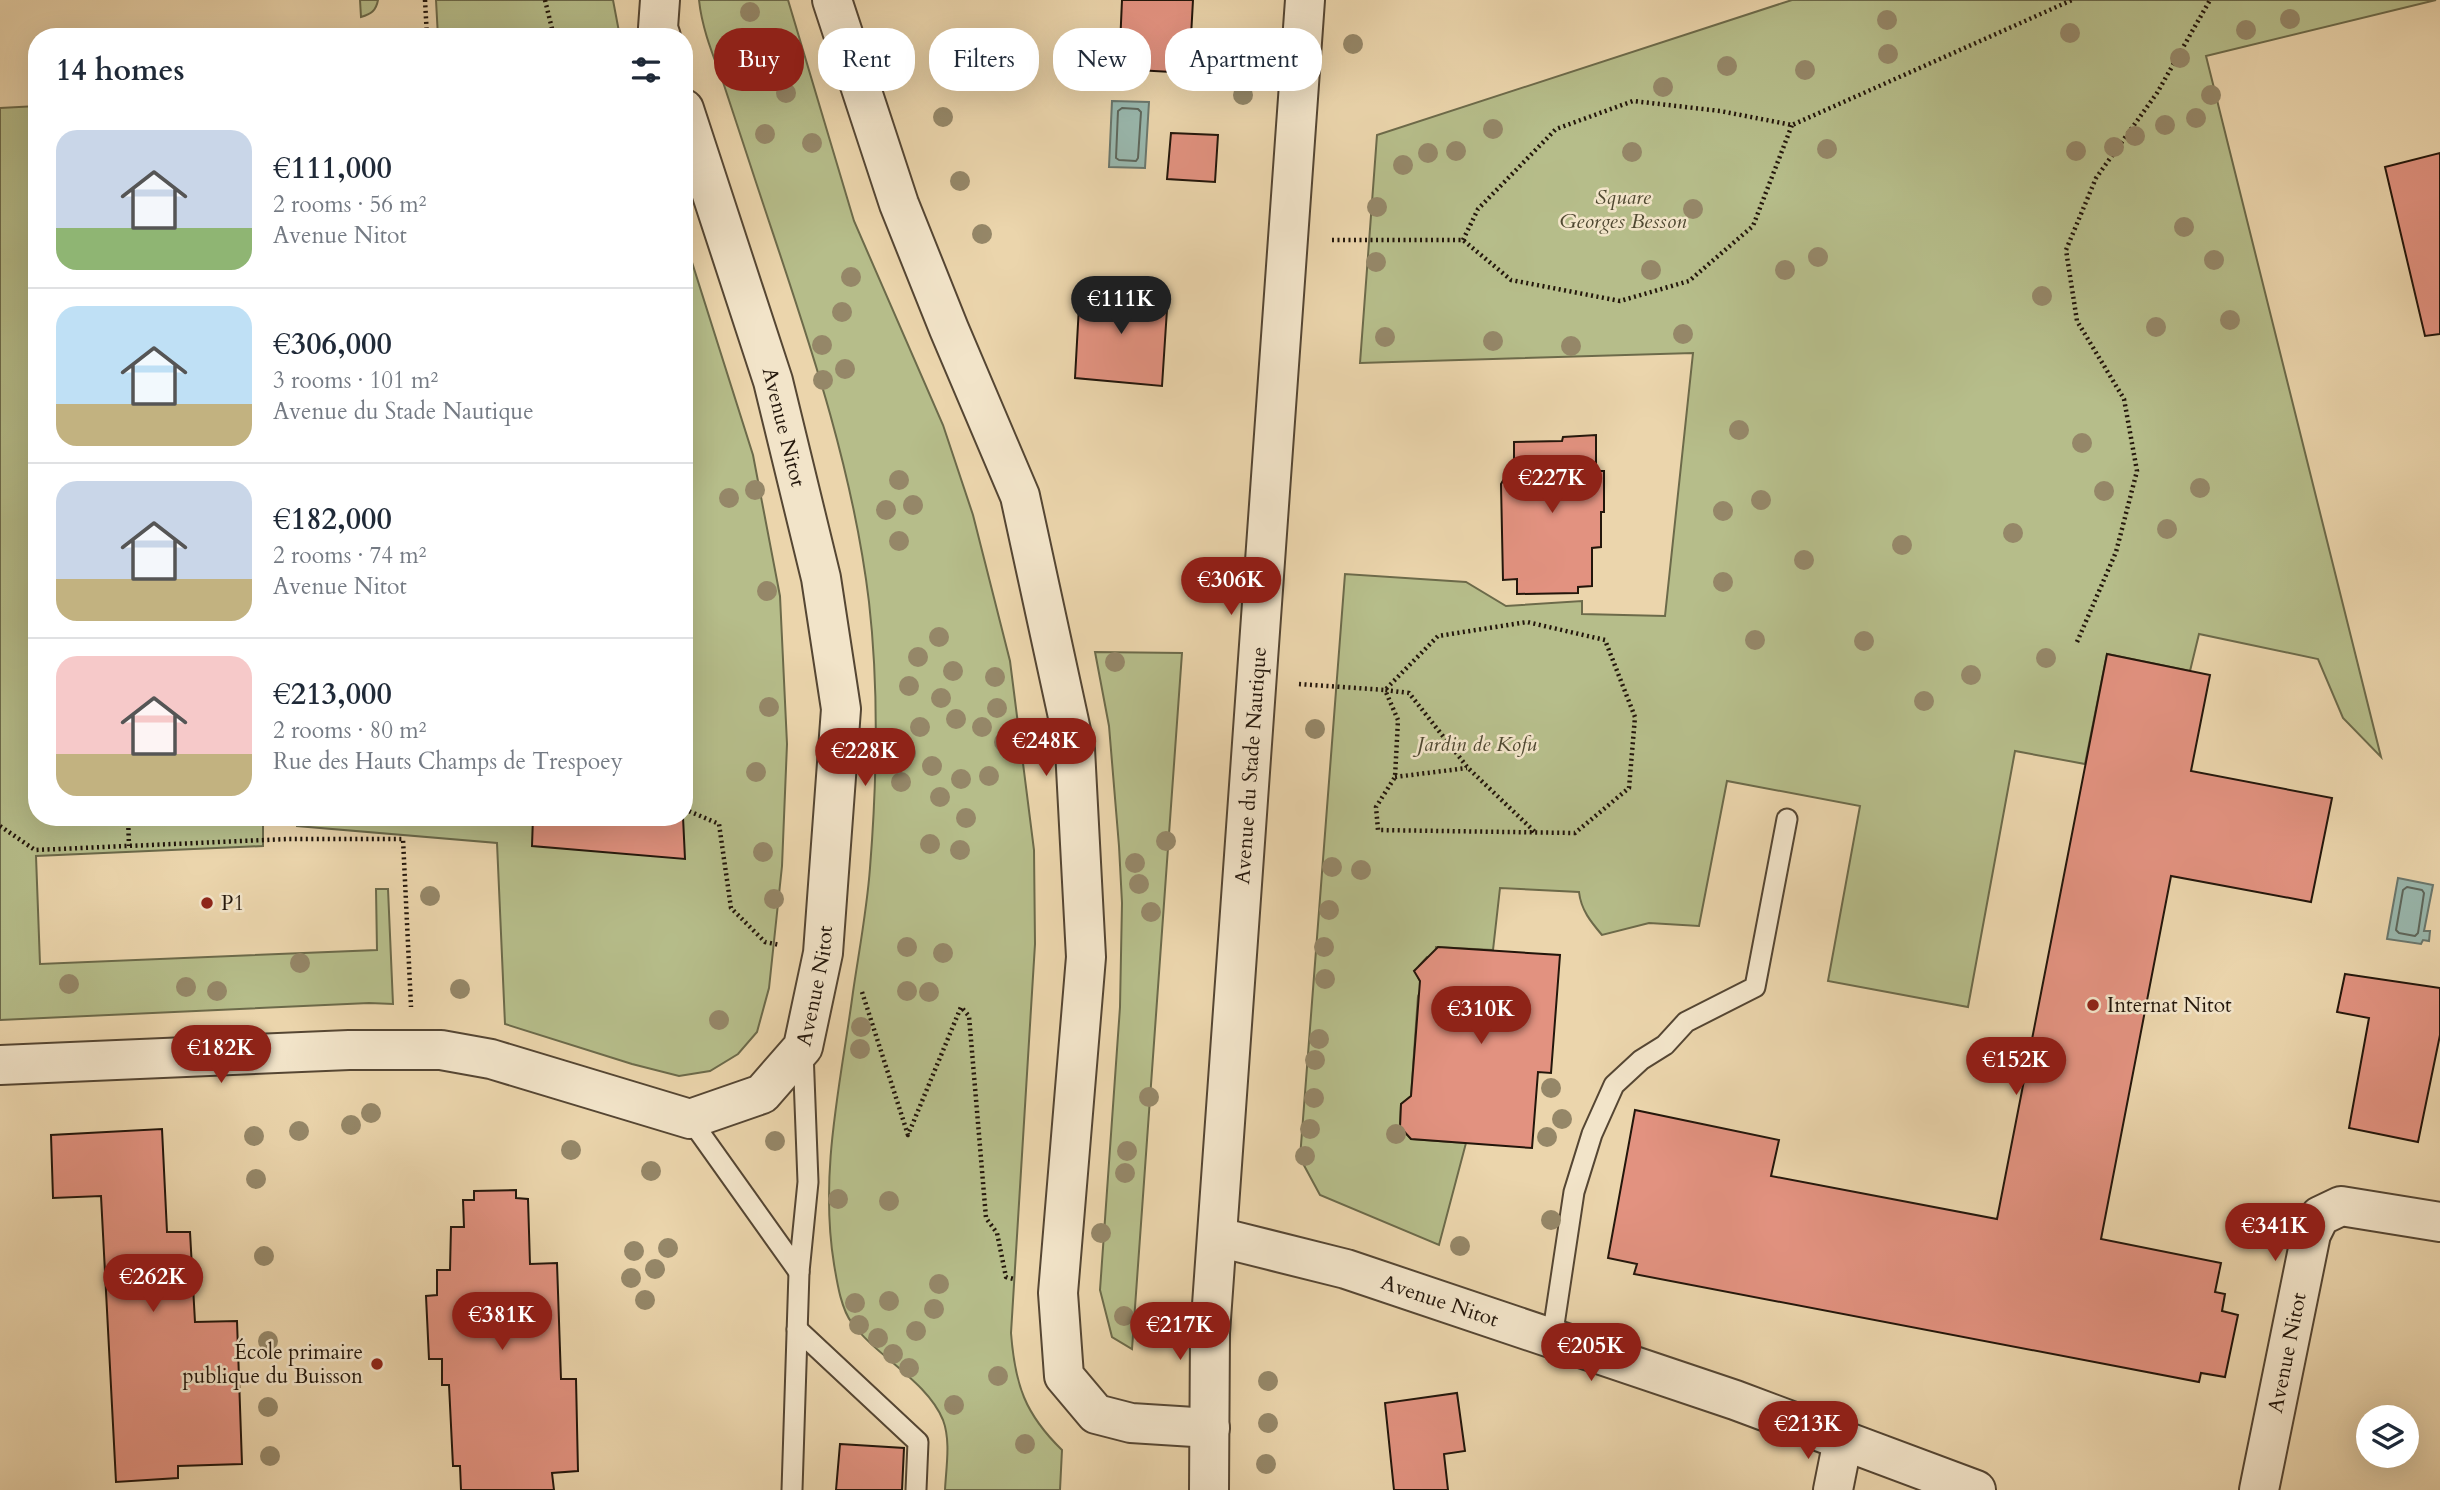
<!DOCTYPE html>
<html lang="en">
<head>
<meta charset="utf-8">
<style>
	body { margin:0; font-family:Cardo,serif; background:#f2f2f3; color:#1f2937; height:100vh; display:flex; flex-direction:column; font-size:26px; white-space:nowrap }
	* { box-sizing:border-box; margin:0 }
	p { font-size:23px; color:#747a83 }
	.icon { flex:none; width:38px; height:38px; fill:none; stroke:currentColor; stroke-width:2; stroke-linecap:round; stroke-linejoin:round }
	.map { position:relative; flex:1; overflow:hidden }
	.panel { position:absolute; left:28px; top:28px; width:665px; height:798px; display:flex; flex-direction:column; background:#fff; border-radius:28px; box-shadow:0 7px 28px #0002 }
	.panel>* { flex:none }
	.guide { position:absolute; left:714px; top:28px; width:665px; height:63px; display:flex; gap:14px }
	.buttons { position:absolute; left:2356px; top:1405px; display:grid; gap:14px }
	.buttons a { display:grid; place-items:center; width:63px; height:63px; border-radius:50%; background:#fff; box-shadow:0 7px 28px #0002; font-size:35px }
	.price { position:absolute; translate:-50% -60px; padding:0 16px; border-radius:24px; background:#8f2418; color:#fff; font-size:23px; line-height:46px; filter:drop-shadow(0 2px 4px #0008) }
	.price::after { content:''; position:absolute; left:50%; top:42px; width:21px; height:16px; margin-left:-10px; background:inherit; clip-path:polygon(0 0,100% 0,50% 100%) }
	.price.on { background:#222; color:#fff }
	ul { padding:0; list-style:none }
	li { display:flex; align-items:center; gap:21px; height:175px; padding:0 28px }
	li+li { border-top:2px solid #e0e1e3 }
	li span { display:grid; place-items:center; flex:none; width:196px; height:140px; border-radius:21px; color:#555 }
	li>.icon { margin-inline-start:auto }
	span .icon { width:84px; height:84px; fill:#fffc; stroke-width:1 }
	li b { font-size:30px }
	h2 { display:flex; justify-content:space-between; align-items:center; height:84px; padding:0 28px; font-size:30px }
	.tag { padding:0 24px; border-radius:28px; background:#fff; box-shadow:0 7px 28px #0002; font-size:24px; line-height:63px }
	.tag.on { background:#8f2418; color:#fff }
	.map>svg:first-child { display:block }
	.green { fill:#b6bd8a; stroke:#6c6a4a; stroke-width:2 }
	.water { fill:#99b8ae; stroke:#6a776d; stroke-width:2 }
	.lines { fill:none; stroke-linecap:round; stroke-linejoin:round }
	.shore { stroke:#5e675c; stroke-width:2 }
	.building { fill:#e29280; stroke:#23160b; stroke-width:2 }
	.service-casing { stroke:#554633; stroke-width:23 }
	.minor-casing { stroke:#554633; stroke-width:42 }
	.path { stroke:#23160b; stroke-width:4.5; stroke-dasharray:2 3.5; stroke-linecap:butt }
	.service { stroke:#f2e4c9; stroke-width:19 }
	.minor { stroke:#f2e4c9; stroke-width:38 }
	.tree { fill:#958768 }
	.poi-dot { fill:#8f2418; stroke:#f2e4c9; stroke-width:2.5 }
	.labels { text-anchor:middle; stroke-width:5; stroke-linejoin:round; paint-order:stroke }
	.park-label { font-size:21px; font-style:italic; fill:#4f4831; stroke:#f2e4c9 }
	.street-label { font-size:21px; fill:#23160b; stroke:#f2e4c9 }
	.poi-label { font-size:21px; fill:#23160b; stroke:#f2e4c9; text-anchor:start }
</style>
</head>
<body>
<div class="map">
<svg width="2440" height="1490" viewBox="0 0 2440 1490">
	<rect width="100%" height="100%" fill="#ebd5ac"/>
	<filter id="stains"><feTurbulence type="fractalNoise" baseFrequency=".00286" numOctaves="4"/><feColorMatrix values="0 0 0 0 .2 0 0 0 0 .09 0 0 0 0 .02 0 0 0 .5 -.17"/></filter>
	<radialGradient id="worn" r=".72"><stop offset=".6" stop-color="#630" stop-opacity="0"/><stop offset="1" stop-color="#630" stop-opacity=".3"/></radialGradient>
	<g class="green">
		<path d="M360,0h18c-2,11 -7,14 -17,17z"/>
		<polygon points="436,0 613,0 620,37 438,37"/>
		<path d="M699,0h89l66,221 89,204 30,90 37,146 24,189 1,94 -24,389c4,52 14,81 51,117l-2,40h-115c1,-22 6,-49 -2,-70 -16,-39 -66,-63 -91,-97 -11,-14 -15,-41 -18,-59 -15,-92 7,-182 19,-272 6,-41 14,-83 17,-124 7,-88 9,-179 -1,-266 -18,-151 -72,-294 -119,-438 -9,-27 -18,-55 -27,-82 -10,-27 -21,-53 -24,-82z"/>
		<path d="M1792,0h644l-230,56 175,701 -38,-39 -25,-59 -119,-25 -9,37 -83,-17 -22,110 -70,-13 -47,256 -140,-26 32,-175 -133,-25 -28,145 -50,-3 -47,12c-11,-13 -21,-25 -23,-43l-79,-4 -7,62 -57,-3 -1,11 -8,-1 -8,9 -1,11 5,10 -5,9 -7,100 -10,8 -1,23 11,12 55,4 -27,102 -119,-50 -20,-37 45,-584 121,8 40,24 76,-5v13l83,2 28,-263 -333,10 17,-228z"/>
		<polygon points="37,106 37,817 263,817 263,846 36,856 40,964 377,950 376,889 388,889 393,1004 369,1003 0,1020 0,108"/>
		<polygon points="684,237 753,455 780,596 787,744 782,866 769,988 757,1032 738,1054 710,1071 679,1076 632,1064 505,1024 497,843 297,826 297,817 684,817"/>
		<polygon points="1095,652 1182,653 1132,1349 1112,1337 1100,1290 1120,1007 1122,903 1119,846 1109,726"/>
	</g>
	<g class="water">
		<polygon points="1112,101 1149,102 1145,168 1109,167"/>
		<polygon points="2398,878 2433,885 2424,931 2430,931 2429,941 2423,940 2421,944 2387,939"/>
	</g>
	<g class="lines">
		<g class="shore">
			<polygon points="1122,108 1138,109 1141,112 1138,158 1136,161 1119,160 1116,158 1118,111"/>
			<polygon points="2407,887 2422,890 2424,893 2418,933 2415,936 2399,933 2396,930 2403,890"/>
		</g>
	</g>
	<g class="building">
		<polygon points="1122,0 1193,0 1189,73 1119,69"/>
		<polygon points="1171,133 1218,135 1215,182 1167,179"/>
		<polygon points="2440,153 2440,334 2425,336 2385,167"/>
		<polygon points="1080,288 1168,294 1162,386 1075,378"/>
		<polygon points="1596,435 1596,471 1604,471 1604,512 1601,512 1601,547 1592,548 1592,586 1578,587 1578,593 1517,594 1517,579 1503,580 1501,484 1514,462 1514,442 1562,441 1563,437"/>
		<polygon points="2107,654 2210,675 2191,771 2332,798 2311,902 2171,876 2101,1239 2221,1263 2215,1292 2225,1294 2222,1311 2238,1315 2225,1377 2201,1373 2199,1382 1634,1274 1637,1264 1608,1258 1635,1110 1779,1140 1771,1176 1997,1219"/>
		<polygon points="533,817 683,817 685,859 532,846"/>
		<polygon points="1438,947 1560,955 1551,1073 1538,1072 1532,1148 1411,1139 1400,1127 1401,1104 1411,1096 1420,981 1414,971"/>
		<polygon points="2345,974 2440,988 2440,1035 2418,1142 2349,1128 2369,1018 2337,1012"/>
		<polygon points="162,1129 167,1232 190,1232 195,1322 237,1321 242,1464 178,1466 178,1478 116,1482 101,1196 53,1198 51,1135"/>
		<polygon points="516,1190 516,1198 528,1199 530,1264 557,1263 561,1379 576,1379 578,1471 552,1473 554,1490 461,1490 460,1466 453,1466 449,1385 442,1385 442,1359 429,1359 426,1296 437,1295 437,1270 450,1270 451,1227 464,1227 463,1200 474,1200 474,1191"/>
		<polygon points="1457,1393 1465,1451 1444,1454 1448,1490 1394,1490 1385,1403"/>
		<polygon points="840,1444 904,1448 902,1490 836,1490"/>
	</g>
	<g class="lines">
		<defs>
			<g id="service">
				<polyline points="690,1119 799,1272"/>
				<polyline points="797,1329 918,1442 916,1490"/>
				<polyline points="1552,1338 1574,1192 1592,1134 1614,1085 1641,1060 1665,1045 1686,1022 1755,987 1787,819"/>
				<polyline points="792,1490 799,1272 808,1182 803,1051"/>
			</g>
			<g id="minor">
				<polyline points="660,0 658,28 661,37"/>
				<polyline points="832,0 899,204 949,329 1020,496 1075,749 1086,957 1058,1293 1064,1376 1096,1414 1131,1423 1210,1428"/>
				<path id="s1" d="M0,1065l349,-15h92l50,9 199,60 72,-25 41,-47 20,-94 18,-244 -20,-131 -48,-197 -89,-272"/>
				<path id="s2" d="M1218,1237l128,32 389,131 241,90"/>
				<path id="s3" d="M1209,1490l1,-157 95,-1333"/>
				<polyline points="1833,1490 1843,1440"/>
				<path id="s4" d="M2259,1490l52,-256 9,-18 21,-10 99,16"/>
			</g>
		</defs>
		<use href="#service" class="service-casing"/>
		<use href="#minor" class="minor-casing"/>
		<g class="path">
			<polyline points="425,0 427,37"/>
			<polyline points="545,0 554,37"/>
			<polyline points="1332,240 1463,240 1511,280 1620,301 1689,281 1753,226 1792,125"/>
			<polyline points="1463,240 1478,209 1556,129 1633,101 1720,111 1792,125 2072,0"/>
			<polyline points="2077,642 2116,552 2137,471 2124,399 2077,321 2066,250 2096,178 2157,93 2210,0"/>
			<polyline points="1299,684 1385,690 1438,636 1527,622 1605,640 1635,717 1629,788 1575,833 1378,830 1376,807 1395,777 1398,720 1385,690 1409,693 1468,768 1535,832"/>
			<polyline points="1395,777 1467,768"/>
			<polyline points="684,809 719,824 731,908 765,942 780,945"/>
			<polyline points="128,817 129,846"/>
			<polyline points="0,826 35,850 288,839 403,839 411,1007"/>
			<polyline points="862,992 908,1135 961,1007 969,1016 986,1218 997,1233 1006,1277 1014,1279"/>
		</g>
		<use href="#service" class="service"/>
		<use href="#minor" class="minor"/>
	</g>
	<g class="tree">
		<circle cx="750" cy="12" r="10"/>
		<circle cx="2290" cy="19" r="10"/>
		<circle cx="1887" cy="20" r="10"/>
		<circle cx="2246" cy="30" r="10"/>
		<circle cx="2070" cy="33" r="10"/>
		<circle cx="1353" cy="44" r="10"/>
		<circle cx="1888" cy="54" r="10"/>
		<circle cx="2180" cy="58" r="10"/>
		<circle cx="1727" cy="66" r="10"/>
		<circle cx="1805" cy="70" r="10"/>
		<circle cx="1663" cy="87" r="10"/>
		<circle cx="786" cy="93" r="10"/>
		<circle cx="1243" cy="95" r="10"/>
		<circle cx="2211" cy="95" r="10"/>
		<circle cx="943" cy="117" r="10"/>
		<circle cx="2196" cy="118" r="10"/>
		<circle cx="2165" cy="125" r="10"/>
		<circle cx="1493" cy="129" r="10"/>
		<circle cx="765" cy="134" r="10"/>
		<circle cx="2135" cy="136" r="10"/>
		<circle cx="812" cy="143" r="10"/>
		<circle cx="2114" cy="147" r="10"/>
		<circle cx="1827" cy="149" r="10"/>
		<circle cx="1456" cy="151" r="10"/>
		<circle cx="2076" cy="151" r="10"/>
		<circle cx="1632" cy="152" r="10"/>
		<circle cx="1428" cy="153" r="10"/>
		<circle cx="1403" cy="165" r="10"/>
		<circle cx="960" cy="181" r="10"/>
		<circle cx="1377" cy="207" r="10"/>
		<circle cx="1693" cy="209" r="10"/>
		<circle cx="2184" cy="227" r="10"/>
		<circle cx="982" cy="234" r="10"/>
		<circle cx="1818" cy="257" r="10"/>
		<circle cx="2214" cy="260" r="10"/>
		<circle cx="1376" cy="262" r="10"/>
		<circle cx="1651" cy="270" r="10"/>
		<circle cx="1785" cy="270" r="10"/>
		<circle cx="851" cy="277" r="10"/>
		<circle cx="2042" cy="296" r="10"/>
		<circle cx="842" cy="312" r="10"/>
		<circle cx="2230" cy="320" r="10"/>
		<circle cx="2156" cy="327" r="10"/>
		<circle cx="1683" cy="334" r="10"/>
		<circle cx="1385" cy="337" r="10"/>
		<circle cx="1493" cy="341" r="10"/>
		<circle cx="822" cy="345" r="10"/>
		<circle cx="1571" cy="346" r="10"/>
		<circle cx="845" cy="369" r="10"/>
		<circle cx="823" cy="380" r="10"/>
		<circle cx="1739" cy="430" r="10"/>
		<circle cx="2082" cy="443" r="10"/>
		<circle cx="899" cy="480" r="10"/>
		<circle cx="2200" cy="488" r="10"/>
		<circle cx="755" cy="490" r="10"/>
		<circle cx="2104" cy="491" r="10"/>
		<circle cx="729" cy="498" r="10"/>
		<circle cx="1761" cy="500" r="10"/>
		<circle cx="913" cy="505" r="10"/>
		<circle cx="886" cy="510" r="10"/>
		<circle cx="1723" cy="511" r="10"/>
		<circle cx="2167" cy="529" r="10"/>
		<circle cx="2013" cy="533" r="10"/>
		<circle cx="899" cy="541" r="10"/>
		<circle cx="1902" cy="545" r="10"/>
		<circle cx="1804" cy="560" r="10"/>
		<circle cx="1723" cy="582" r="10"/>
		<circle cx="767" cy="591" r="10"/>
		<circle cx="939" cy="637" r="10"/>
		<circle cx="1755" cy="640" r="10"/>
		<circle cx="1864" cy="641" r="10"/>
		<circle cx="918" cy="657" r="10"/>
		<circle cx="2046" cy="658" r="10"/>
		<circle cx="1115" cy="662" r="10"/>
		<circle cx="953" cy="671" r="10"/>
		<circle cx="1971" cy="675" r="10"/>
		<circle cx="995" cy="677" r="10"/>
		<circle cx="909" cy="686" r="10"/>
		<circle cx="941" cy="698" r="10"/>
		<circle cx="1924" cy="701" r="10"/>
		<circle cx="769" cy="707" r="10"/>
		<circle cx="997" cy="708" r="10"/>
		<circle cx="956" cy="719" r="10"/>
		<circle cx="920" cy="727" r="10"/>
		<circle cx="982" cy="727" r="10"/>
		<circle cx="1315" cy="729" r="10"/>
		<circle cx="1004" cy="742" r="10"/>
		<circle cx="906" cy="753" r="10"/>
		<circle cx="932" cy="766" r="10"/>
		<circle cx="756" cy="772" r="10"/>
		<circle cx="989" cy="776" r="10"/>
		<circle cx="961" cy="779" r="10"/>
		<circle cx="901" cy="782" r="10"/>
		<circle cx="940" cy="797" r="10"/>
		<circle cx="966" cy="818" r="10"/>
		<circle cx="1166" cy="841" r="10"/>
		<circle cx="930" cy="844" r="10"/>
		<circle cx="960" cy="850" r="10"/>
		<circle cx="763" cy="852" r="10"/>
		<circle cx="1135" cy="863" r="10"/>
		<circle cx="1332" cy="867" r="10"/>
		<circle cx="1361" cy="870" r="10"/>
		<circle cx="1139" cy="884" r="10"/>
		<circle cx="430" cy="896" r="10"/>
		<circle cx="774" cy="899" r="10"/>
		<circle cx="1329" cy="910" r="10"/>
		<circle cx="1151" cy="912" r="10"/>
		<circle cx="907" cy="947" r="10"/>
		<circle cx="1324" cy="947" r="10"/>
		<circle cx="943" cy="953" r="10"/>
		<circle cx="300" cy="963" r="10"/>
		<circle cx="1325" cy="979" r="10"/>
		<circle cx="69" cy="984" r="10"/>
		<circle cx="186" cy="987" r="10"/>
		<circle cx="460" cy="989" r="10"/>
		<circle cx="217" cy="991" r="10"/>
		<circle cx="907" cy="991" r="10"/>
		<circle cx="929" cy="992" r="10"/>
		<circle cx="719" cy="1020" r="10"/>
		<circle cx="861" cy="1027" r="10"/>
		<circle cx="1319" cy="1039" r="10"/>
		<circle cx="860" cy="1049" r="10"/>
		<circle cx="1315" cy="1060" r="10"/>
		<circle cx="1551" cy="1088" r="10"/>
		<circle cx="1149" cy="1097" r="10"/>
		<circle cx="1314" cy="1098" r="10"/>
		<circle cx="371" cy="1113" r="10"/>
		<circle cx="1562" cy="1119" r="10"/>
		<circle cx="351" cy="1125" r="10"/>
		<circle cx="1310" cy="1129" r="10"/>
		<circle cx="299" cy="1131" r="10"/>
		<circle cx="1396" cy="1134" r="10"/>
		<circle cx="254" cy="1136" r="10"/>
		<circle cx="1547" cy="1137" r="10"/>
		<circle cx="775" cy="1141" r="10"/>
		<circle cx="571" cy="1150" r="10"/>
		<circle cx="1127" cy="1151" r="10"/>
		<circle cx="1305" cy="1156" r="10"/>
		<circle cx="651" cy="1171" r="10"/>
		<circle cx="1125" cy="1173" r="10"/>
		<circle cx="256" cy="1179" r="10"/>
		<circle cx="838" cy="1199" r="10"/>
		<circle cx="889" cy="1201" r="10"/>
		<circle cx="1551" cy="1220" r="10"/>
		<circle cx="1101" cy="1233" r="10"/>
		<circle cx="1460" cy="1246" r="10"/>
		<circle cx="668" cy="1248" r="10"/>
		<circle cx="634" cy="1251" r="10"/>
		<circle cx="264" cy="1256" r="10"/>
		<circle cx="655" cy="1269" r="10"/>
		<circle cx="631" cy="1278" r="10"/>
		<circle cx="939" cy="1284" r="10"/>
		<circle cx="645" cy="1300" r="10"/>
		<circle cx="889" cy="1301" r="10"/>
		<circle cx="855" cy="1303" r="10"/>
		<circle cx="934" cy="1309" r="10"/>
		<circle cx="1124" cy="1316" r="10"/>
		<circle cx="859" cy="1325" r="10"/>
		<circle cx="916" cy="1331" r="10"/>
		<circle cx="878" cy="1338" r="10"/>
		<circle cx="268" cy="1341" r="10"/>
		<circle cx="893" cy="1354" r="10"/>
		<circle cx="909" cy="1368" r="10"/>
		<circle cx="998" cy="1376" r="10"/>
		<circle cx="1268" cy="1381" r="10"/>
		<circle cx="954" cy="1405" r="10"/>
		<circle cx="268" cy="1407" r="10"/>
		<circle cx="1268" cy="1423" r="10"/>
		<circle cx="1025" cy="1444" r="10"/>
		<circle cx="270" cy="1456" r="10"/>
		<circle cx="1266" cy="1464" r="10"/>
	</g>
	<g class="poi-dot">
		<circle cx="207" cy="903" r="7"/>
		<circle cx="2093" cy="1005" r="7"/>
		<circle cx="377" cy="1364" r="7"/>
	</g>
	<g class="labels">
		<g class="park-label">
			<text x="1623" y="204">Square<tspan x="1623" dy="24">Georges Besson</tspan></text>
			<text x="1477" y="751">Jardin de Kofu</text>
		</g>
		<g class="street-label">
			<text transform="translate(784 427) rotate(76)" y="7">Avenue Nitot</text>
			<text dy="7" stroke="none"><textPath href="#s3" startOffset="726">Avenue du Stade Nautique</textPath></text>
			<text dy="7" stroke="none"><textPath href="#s1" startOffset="901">Avenue Nitot</textPath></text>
			<text dy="7" stroke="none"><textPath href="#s2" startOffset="231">Avenue Nitot</textPath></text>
			<text dy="7" stroke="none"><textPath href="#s4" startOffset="140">Avenue Nitot</textPath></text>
		</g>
		<g class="poi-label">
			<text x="221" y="910">P1</text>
			<text x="2107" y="1012">Internat Nitot</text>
			<text x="363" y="1359" text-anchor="end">École primaire<tspan x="363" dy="24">publique du Buisson</tspan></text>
		</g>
	</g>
	<rect width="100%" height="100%" filter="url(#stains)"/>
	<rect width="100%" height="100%" fill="url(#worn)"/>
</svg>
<div class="buttons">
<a><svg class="icon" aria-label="layers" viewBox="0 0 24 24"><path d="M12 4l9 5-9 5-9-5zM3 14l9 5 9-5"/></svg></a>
</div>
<b class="price on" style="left:1121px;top:336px">€111K</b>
<b class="price" style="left:1552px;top:515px">€227K</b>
<b class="price" style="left:1231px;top:617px">€306K</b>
<b class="price" style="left:1046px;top:778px">€248K</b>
<b class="price" style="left:865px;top:788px">€228K</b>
<b class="price" style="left:1481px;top:1046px">€310K</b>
<b class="price" style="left:221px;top:1085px">€182K</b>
<b class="price" style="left:2016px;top:1097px">€152K</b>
<b class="price" style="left:2275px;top:1263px">€341K</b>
<b class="price" style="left:153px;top:1314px">€262K</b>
<b class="price" style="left:502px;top:1352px">€381K</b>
<b class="price" style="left:1180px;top:1362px">€217K</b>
<b class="price" style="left:1591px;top:1383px">€205K</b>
<b class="price" style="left:1808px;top:1461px">€213K</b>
<div class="guide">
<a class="tag on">Buy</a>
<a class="tag">Rent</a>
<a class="tag">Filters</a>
<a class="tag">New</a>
<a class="tag">Apartment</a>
</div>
<section class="panel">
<h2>14 homes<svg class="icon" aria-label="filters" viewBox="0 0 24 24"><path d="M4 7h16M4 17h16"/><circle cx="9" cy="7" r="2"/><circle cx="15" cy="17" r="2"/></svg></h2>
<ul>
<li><span style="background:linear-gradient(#c9d6e8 70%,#8fb573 0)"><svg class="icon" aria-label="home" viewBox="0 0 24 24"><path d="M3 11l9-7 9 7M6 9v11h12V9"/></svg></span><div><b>€111,000</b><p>2 rooms · 56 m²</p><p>Avenue Nitot</p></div></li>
<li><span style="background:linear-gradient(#bfe0f5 70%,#c2b280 0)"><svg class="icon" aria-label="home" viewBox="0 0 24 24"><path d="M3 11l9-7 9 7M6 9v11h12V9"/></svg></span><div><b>€306,000</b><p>3 rooms · 101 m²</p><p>Avenue du Stade Nautique</p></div></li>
<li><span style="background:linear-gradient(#c9d6e8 70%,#c2b280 0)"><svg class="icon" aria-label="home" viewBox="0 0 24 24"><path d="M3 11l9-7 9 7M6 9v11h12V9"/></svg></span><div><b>€182,000</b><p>2 rooms · 74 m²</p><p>Avenue Nitot</p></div></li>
<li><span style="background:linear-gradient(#f6c9c9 70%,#c2b280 0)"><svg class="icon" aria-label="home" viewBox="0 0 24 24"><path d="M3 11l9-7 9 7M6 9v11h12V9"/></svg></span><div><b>€213,000</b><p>2 rooms · 80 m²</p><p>Rue des Hauts Champs de Trespoey</p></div></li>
</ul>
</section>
</div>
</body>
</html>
